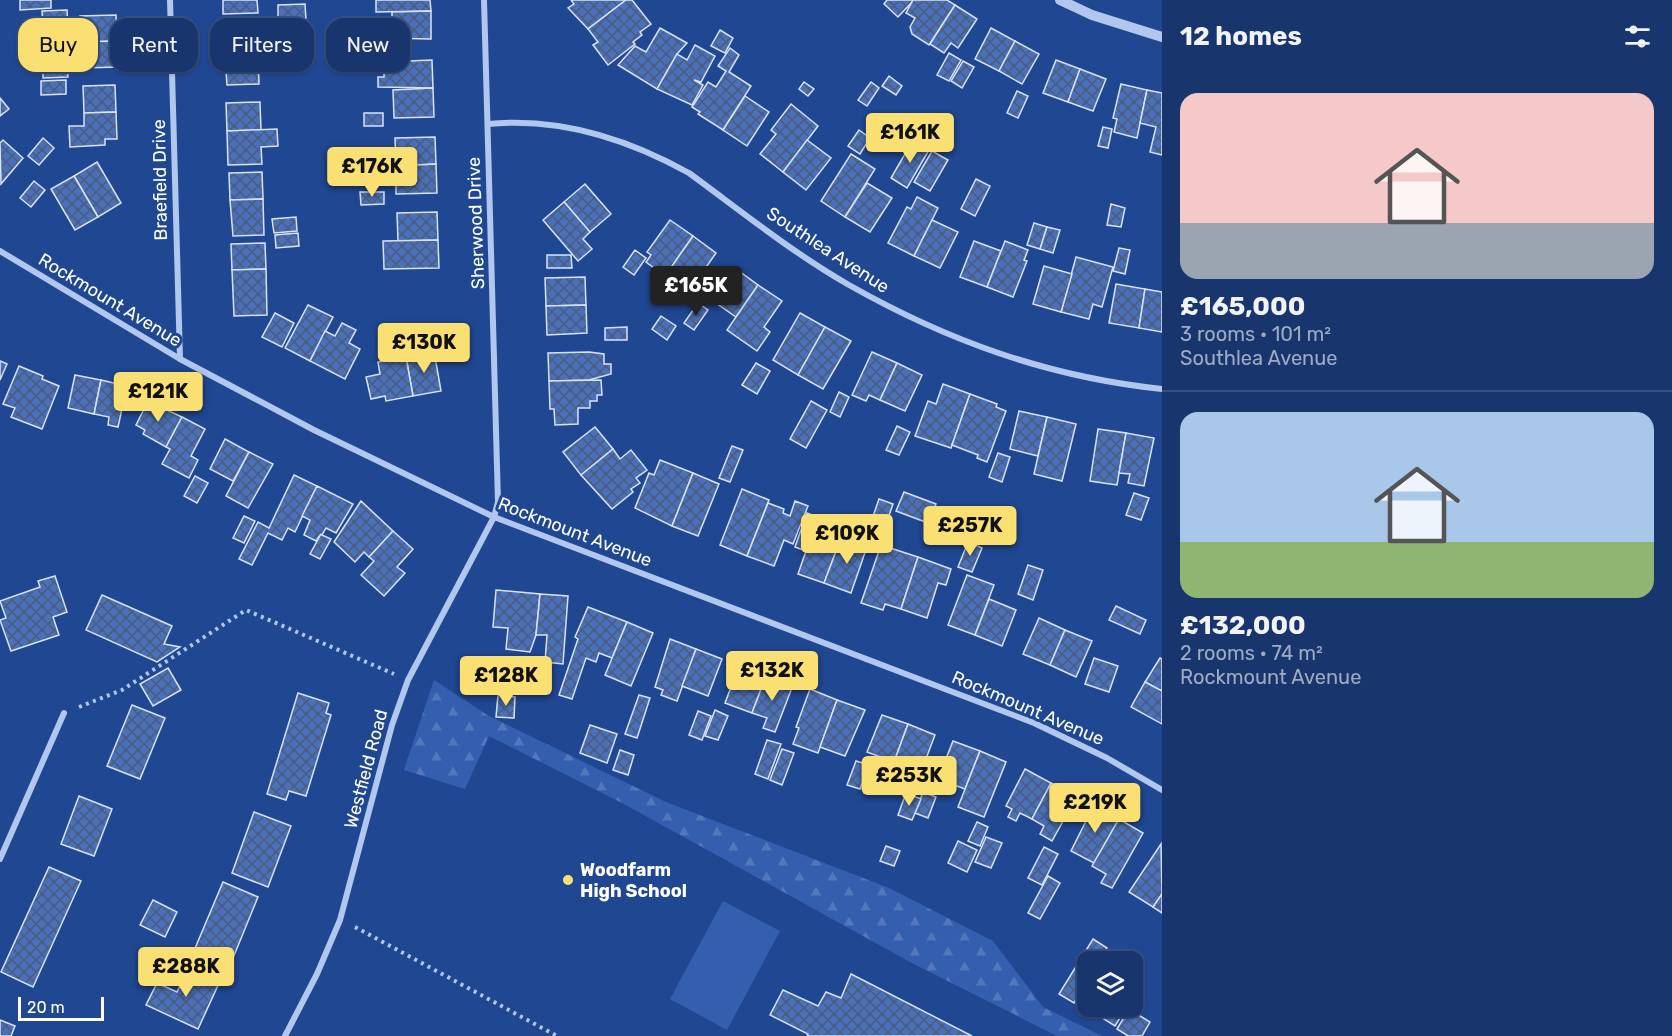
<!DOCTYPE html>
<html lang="en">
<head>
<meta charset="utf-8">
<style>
	body { margin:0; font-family:Rubik,sans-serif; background:#213d73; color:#f1f3f6; height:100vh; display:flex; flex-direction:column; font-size:22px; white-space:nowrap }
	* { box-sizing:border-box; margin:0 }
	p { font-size:20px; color:#9fabc2 }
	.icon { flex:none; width:33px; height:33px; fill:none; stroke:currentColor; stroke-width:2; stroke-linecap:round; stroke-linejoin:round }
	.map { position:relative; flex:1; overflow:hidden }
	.details { display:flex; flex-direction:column; background:#18356e; width:510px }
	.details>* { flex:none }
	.guide { position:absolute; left:18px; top:18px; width:570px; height:54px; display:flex; gap:12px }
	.controls { position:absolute; left:1077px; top:951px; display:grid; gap:12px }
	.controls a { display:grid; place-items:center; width:66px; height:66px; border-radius:12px; background:#18356e; box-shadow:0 2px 4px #0004,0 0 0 2px #365081; font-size:30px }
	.scale { position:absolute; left:18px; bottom:15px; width:86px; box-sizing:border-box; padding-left:6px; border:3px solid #fff; border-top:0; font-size:16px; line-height:21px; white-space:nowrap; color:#fff; -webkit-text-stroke:4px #204792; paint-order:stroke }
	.price { position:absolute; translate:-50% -51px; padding:0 14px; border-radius:6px; background:#fae072; color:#111; font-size:20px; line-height:39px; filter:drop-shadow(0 2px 3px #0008) }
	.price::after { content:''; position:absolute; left:50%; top:36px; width:18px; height:14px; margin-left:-9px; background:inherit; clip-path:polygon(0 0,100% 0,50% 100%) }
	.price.selected { background:#222; color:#fff }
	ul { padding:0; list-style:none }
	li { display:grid; align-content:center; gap:12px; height:318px; padding:0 18px }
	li+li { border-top:2px solid #365081 }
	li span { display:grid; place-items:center; height:186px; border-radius:18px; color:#555 }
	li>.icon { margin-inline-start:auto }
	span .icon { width:108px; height:108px; fill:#fffc; stroke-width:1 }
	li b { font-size:26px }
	h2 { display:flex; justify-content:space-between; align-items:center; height:72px; padding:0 18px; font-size:26px }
	.pill { padding:0 21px; border-radius:18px; background:#18356e; box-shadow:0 2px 4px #0004,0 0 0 2px #365081; font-size:21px; line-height:54px }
	.pill.selected { background:#fae072; color:#111 }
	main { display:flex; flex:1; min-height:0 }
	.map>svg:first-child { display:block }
	.grass { fill:#345faf }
	.forest { fill:url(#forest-firs) }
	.building { fill:url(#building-cross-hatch); stroke:#d7e3fa; stroke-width:1.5 }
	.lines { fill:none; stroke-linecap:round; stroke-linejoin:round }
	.path { stroke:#b1c7ed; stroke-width:4; stroke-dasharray:3 4.5; stroke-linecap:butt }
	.minor { stroke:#b1c7ed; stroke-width:6 }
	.tertiary { stroke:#b1c7ed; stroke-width:10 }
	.poi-dot { fill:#fae072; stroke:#204792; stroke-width:2 }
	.labels { text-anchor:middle; stroke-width:6; stroke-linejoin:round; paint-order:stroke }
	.street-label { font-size:18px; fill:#fff; stroke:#204792 }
	.poi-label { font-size:18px; font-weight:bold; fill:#fff; stroke:#204792; text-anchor:start }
</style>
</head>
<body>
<main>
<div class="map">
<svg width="1162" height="1036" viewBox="0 0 1162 1036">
	<defs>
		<pattern id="forest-firs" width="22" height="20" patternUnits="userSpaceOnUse" patternTransform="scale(1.5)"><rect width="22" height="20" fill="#345faf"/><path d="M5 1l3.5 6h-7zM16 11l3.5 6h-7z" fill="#5277bb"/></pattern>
		<pattern id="building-cross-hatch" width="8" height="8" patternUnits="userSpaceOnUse" patternTransform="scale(1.5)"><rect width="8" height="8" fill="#4970b9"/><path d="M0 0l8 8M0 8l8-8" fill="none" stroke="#4b5c7d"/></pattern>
	</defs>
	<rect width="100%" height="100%" fill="#204792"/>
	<polygon class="grass" points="723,901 780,931 727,1030 670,999"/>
	<polygon class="forest" points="434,680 489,716 666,802 889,888 993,941 1043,1007 1102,1036 1057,1036 910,962 624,804 489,736 465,789 404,770"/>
	<g class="building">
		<polygon points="20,0 51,0 51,8 20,10"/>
		<polygon points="223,0 257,0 258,13 223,14"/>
		<polygon points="376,0 430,0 431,11 376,12"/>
		<polygon points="571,0 626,0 588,29 568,8 574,4"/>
		<polygon points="626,0 632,0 651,24 640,32 642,35 633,42 635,44 608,65 593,45 598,42 588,29"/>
		<polygon points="887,0 912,0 913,1 898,17 884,4"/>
		<polygon points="913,0 947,0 955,5 929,45 912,34 910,27 915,18 906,13"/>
		<polygon points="305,4 306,19 278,20 278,5"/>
		<polygon points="955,5 977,19 958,48 951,43 944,53 930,44"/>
		<polygon points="67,10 68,25 43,25 42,11"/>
		<polygon points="431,11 431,39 385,38 385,27 392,26 392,12"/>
		<polygon points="116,15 117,41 81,42 80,16"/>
		<polygon points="291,21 292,34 267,35 267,22"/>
		<polygon points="660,28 687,43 677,54 657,89 618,65 635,46 646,52"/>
		<polygon points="991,28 1015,41 999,71 975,59"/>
		<polygon points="720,30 733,38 725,53 711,46"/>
		<polygon points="257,31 258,57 225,59 224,32"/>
		<polygon points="360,37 383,37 383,49 360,50"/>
		<polygon points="117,41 118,67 82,68 81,42"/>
		<polygon points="1015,41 1039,54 1022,84 999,71"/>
		<polygon points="695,45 715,56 701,82 694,80 703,85 692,105 657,89 677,54 687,60"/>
		<polygon points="730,48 739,55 729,72 751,86 723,130 698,114 700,112 692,107 708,82 716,87 726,71 718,66"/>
		<polygon points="949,53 961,60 949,81 937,75"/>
		<polygon points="258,57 259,84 227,85 225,59"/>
		<polygon points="432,60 433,88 378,87 378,77 384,77 384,62"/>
		<polygon points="1056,60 1080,69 1068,102 1043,93"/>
		<polygon points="963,61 974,67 962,88 951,81"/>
		<polygon points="67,64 68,77 43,78 43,65"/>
		<polygon points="1080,69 1106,79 1093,111 1068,102"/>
		<polygon points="889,76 902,86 896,95 882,86"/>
		<polygon points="66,80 66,94 41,95 41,81"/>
		<polygon points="804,82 814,89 808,96 799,89"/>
		<polygon points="871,82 879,88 867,106 858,100"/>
		<polygon points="1121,84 1147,90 1137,138 1114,132 1117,119 1113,118"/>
		<polygon points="115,85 116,112 84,113 83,86"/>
		<polygon points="433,88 434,117 394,118 393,90"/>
		<polygon points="1147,90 1162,93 1162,155 1150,152 1156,127 1140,123"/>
		<polygon points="1017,91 1028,96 1018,118 1007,113"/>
		<polygon points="745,96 769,112 747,146 723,130"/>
		<polygon points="0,98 9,109 0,116"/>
		<polygon points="260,102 261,130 227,131 226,103"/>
		<polygon points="791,104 818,126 783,172 760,154 776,134 771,130"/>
		<polygon points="116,112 117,139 105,139 105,145 70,147 69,126 84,126 84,113"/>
		<rect x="364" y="113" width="19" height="13"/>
		<polygon points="914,114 930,124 921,137 906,127"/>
		<polygon points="1103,127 1112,129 1108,148 1098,146"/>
		<polygon points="277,129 278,146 261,147 262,164 228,165 227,131"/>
		<polygon points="859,130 870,138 860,154 848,146"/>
		<polygon points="435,137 436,164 396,166 395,138"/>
		<polygon points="43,138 54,148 39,165 28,156"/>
		<polygon points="3,140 23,158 1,184 0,143"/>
		<polygon points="807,140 831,158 806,190 783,172"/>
		<polygon points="913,140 929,150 907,188 891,178"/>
		<polygon points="932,151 948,160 930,191 914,182"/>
		<polygon points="851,154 875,169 845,217 821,201"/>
		<polygon points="97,162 121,203 98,217 74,176"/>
		<polygon points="436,164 437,193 396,194 396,166"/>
		<polygon points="262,172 263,199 230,200 229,173"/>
		<polygon points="74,176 98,217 75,230 51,189"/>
		<polygon points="976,179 990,186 975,216 961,209"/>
		<polygon points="34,181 45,190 31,207 20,198"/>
		<polygon points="867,183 892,198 870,232 845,217"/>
		<polygon points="585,184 611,214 590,232 564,202"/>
		<polygon points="360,192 384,192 384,204 361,205"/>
		<polygon points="917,197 938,208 914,256 888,243 907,207 911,209"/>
		<polygon points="263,199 264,235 233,236 230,200"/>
		<polygon points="564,202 590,232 583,239 592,249 578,261 543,220"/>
		<polygon points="1111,204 1125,208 1121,227 1107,225"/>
		<polygon points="437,212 438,240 398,241 397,213"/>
		<polygon points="296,217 297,231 274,233 272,219"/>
		<polygon points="670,220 693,236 665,276 646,262 651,255 647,252"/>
		<polygon points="932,220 958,232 940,268 914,256"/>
		<polygon points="1034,223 1047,227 1040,249 1027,245"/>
		<polygon points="1047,227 1060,230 1053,253 1040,249"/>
		<polygon points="298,233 299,246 276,248 275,235"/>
		<polygon points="693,236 716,253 697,280 703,285 691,303 661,282"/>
		<polygon points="438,240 439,268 384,269 383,241"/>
		<polygon points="974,241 1001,251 987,287 960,277"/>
		<polygon points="1005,241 1028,250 1024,260 1027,261 1013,297 987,287"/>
		<polygon points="265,243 266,269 232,270 231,244"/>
		<polygon points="1119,248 1130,250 1125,274 1113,271"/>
		<polygon points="635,250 646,258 634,275 623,267"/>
		<polygon points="547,255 571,255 572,268 547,268"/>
		<polygon points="1076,257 1113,267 1102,307 1093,304 1089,319 1061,312"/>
		<polygon points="1044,266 1072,274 1061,312 1033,304"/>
		<polygon points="266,269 267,315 234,316 232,270"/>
		<polygon points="736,269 758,285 736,317 713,301"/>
		<polygon points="585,277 586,305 546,306 545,278"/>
		<polygon points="1116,284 1145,289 1139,328 1109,323"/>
		<polygon points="758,285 782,301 764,327 770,332 757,351 727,330"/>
		<polygon points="1145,289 1162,292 1162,332 1139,328"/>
		<polygon points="698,303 708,310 694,330 684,323"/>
		<polygon points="308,305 333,317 310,361 285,348"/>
		<polygon points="586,305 587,333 547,335 546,306"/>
		<polygon points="275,313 294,323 282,347 262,337"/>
		<polygon points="800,313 825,327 798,375 773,360"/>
		<polygon points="661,316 676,326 667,340 652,329"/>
		<polygon points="342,323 356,330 349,343 360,349 345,379 310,361 325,331 335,336"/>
		<polygon points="627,327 627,340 605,340 605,328"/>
		<polygon points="825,327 851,341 823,389 798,375"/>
		<polygon points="434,351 441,391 413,396 406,357"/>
		<polygon points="589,352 604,354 604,364 611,364 611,374 589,380 549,381 548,353"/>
		<polygon points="872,352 897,363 880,400 869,395 866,401 852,395"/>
		<polygon points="406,357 413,396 386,401 385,396 371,399 366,377 380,374 378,362"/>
		<polygon points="0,361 7,364 0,380"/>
		<polygon points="756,363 770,371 757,394 742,385"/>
		<polygon points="897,363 922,375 905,411 880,400"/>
		<polygon points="19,366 43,376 42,379 59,386 42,429 11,417 15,408 3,404"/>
		<polygon points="75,375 101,380 94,414 68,408"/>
		<polygon points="101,380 127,386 118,427 108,425 109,417 94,414"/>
		<polygon points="601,380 602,395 597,395 597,401 590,401 590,408 578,408 578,424 555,425 554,409 550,409 549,381"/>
		<polygon points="943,384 970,394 951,448 915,436 928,401 936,404"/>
		<polygon points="839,392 849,397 840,417 830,412"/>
		<polygon points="970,394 997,404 996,407 1006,411 987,462 977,458 978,455 952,445"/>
		<polygon points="148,401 182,417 166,447 143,434 145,430 136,425"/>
		<polygon points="811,401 827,410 806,448 790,439"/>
		<polygon points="1019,411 1047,417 1038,456 1010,449"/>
		<polygon points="182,417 205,429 191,456 198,460 189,478 162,464 170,449 166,447"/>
		<polygon points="1047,417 1076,424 1062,481 1034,474"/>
		<polygon points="897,426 910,432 899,455 886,450"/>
		<polygon points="595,427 613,449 581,475 563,452"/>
		<polygon points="1098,429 1126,433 1117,485 1090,481"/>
		<polygon points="1126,433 1154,438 1144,486 1128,483 1130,474 1119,473"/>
		<polygon points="225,439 249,452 233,481 210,469"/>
		<polygon points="732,446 743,450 730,482 719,478"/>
		<polygon points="613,449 620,459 631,450 647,470 636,478 640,483 631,489 633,492 612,509 581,475"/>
		<polygon points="249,452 273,464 248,508 226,496"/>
		<polygon points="998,453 1010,457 1002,482 989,477"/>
		<polygon points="660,460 693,473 672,526 635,508 649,473 654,475"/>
		<polygon points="693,473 719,484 698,536 672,526"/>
		<polygon points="294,475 317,486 295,532 288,528 282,540 268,533 252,565 239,559 258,522 269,528"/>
		<polygon points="195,476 208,483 197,503 184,496"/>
		<polygon points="317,486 353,504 336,533 326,528 322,535 331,539 320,559 310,554 321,534 316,541 304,535 310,520 302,516"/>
		<polygon points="742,489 769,500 747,556 720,545"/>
		<polygon points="904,492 936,504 928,523 896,511"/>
		<polygon points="1134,493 1149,498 1141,520 1126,515"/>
		<polygon points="879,499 893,504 884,530 870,525"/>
		<polygon points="361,501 393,531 369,557 364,552 355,562 334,542"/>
		<polygon points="795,501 808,506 793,544 784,540 774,566 747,556 768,503 784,509 783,513 790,516"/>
		<polygon points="807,513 820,518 817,528 829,532 826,542 838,546 824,583 798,574 806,551 795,547"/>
		<polygon points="244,516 255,521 244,543 233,538"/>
		<polygon points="393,531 413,549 397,567 405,573 384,596 361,575 374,561 369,557"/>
		<polygon points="852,535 869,541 851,593 824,583 838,546 847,549"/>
		<polygon points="968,542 982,548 972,572 958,567"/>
		<polygon points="881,545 918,557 901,609 885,604 883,610 861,603"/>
		<polygon points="918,557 951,569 946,585 938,583 927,618 901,609"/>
		<polygon points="1028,565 1043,570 1033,600 1018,594"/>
		<polygon points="967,575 994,585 975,635 948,625"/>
		<polygon points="55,576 67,612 53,617 59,635 11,651 0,620 6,618 0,601 40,587 38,581"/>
		<polygon points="496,590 540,594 536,635 530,652 506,649 508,628 493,627"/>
		<polygon points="540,594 568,596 563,664 545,662 547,635 536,635"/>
		<polygon points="102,595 172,626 164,644 180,647 157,662 86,630"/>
		<polygon points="989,599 1016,610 1002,646 975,635"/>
		<polygon points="1116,606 1146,620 1140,634 1109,620"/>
		<polygon points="588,607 627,622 612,658 599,653 596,662 586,658 572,699 559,695 578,639 575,637"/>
		<polygon points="1039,618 1065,630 1050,665 1023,654"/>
		<polygon points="627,622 653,633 631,686 605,675"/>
		<polygon points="1065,630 1092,641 1076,677 1050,665"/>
		<polygon points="670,639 696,649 677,701 661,695 663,690 655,687"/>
		<polygon points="696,649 722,659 708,696 682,686"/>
		<polygon points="1094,658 1118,666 1109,692 1085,684"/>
		<polygon points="1160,658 1162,659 1162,691 1145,682"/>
		<polygon points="739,666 766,676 752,713 725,703"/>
		<polygon points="168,668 181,690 153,706 140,684"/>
		<polygon points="766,676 793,685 775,732 763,728 767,718 752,713"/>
		<polygon points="1145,682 1162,691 1162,724 1131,707"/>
		<polygon points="810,689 837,700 818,753 793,744 799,728 796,727"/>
		<polygon points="298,693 329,703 326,713 331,715 306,796 289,791 286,800 267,794"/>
		<polygon points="498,695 515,697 514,718 496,717"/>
		<polygon points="639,695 650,698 637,738 625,734"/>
		<polygon points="837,700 865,710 845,756 820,747"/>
		<polygon points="132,705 165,718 140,779 107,766"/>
		<polygon points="715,710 728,716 718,740 705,736"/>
		<polygon points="698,711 711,716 702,740 689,735"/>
		<polygon points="882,715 908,724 894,762 867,752"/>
		<polygon points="908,724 935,735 921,772 894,762"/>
		<polygon points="590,725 617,734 607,763 580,753"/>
		<polygon points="767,740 781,744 768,779 755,774"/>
		<polygon points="953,741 980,751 965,789 938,779"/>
		<polygon points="782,749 794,753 782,785 770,780"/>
		<polygon points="620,750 634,755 628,775 613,770"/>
		<polygon points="980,751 1006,762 984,817 958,807"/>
		<polygon points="856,761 869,765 860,789 847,785"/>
		<polygon points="1025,769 1051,783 1032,819 1020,813 1016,821 1008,817 1012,809 1006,806"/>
		<polygon points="1051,783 1077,796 1052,841 1040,834 1044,826 1032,819"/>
		<polygon points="923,792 936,797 928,818 915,813"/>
		<polygon points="906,793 921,799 912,820 898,815"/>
		<polygon points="79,796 112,809 94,856 61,844"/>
		<polygon points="1094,805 1119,819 1094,863 1071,851"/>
		<polygon points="254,812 291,826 268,887 232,873"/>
		<polygon points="1119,819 1143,833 1112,888 1101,883 1106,874 1092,866"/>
		<polygon points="977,822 988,827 980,846 968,841"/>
		<polygon points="986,837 1002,843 991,868 975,862"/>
		<polygon points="958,841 977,850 967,872 948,863"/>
		<polygon points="1161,844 1162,894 1153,907 1129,892"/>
		<polygon points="886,846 900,851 894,866 880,861"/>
		<polygon points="1044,847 1058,854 1042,885 1028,878"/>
		<polygon points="49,867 81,881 33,987 1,972"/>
		<polygon points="1048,876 1060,883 1040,919 1028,913"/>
		<polygon points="223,882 258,897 233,958 217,951 212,961 193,953"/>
		<polygon points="1162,894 1162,913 1153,907"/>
		<polygon points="153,900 177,912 165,937 140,925"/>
		<polygon points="1093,939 1107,948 1099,962 1088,962 1088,980 1074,1003 1059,994"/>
		<polygon points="189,966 220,981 198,1029 146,1005 157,983 177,992"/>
		<polygon points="851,974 972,1036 807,1036 808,1034 770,1015 783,990 818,1006 826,992 841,998"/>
		<polygon points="1090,1006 1123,1006 1126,1008 1115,1026 1088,1009"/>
		<polygon points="1129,1009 1150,1022 1142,1036 1128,1036 1117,1029"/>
		<polygon points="0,1020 15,1026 11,1036 0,1036"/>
	</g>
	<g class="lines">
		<g class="path">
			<polyline points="79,707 122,690 246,610 394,674"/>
			<polyline points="355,927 557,1036"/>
		</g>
		<g class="minor">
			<polyline points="170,0 180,359"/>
			<path d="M488,124c70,-7 140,15 201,49 52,38 104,80 160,112 99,56 199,92 313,104"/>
			<polyline points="0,251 180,359 314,430 494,517 1034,723 1107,758 1162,790"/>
			<polyline points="0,859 64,713"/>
			<polyline points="285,1036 317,974 340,920 392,725 408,680 494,517 498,502 484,0"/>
		</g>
		<polyline class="tertiary" points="1060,0 1092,15 1162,37"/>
	</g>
	<circle class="poi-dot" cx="568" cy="880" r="6"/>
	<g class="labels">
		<g class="street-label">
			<text transform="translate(160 180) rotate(-91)" y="6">Braefield Drive</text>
			<text transform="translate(476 223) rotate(-92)" y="6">Sherwood Drive</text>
			<text transform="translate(828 250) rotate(33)" y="6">Southlea Avenue</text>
			<text transform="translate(110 300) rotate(31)" y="6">Rockmount Avenue</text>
			<text transform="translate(575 532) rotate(21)" y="6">Rockmount Avenue</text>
			<text transform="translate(1028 708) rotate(23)" y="6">Rockmount Avenue</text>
			<text transform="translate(366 769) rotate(-75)" y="6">Westfield Road</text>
		</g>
		<g class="poi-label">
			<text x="580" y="876">Woodfarm<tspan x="580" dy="21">High School</tspan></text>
		</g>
	</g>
</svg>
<div class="controls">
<a><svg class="icon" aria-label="layers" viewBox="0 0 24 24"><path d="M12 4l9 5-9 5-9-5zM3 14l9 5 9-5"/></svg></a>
</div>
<div class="scale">20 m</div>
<b class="price" style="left:910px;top:164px">£161K</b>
<b class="price" style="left:372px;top:198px">£176K</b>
<b class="price selected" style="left:696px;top:317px">£165K</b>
<b class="price" style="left:424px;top:374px">£130K</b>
<b class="price" style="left:158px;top:423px">£121K</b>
<b class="price" style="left:970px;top:557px">£257K</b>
<b class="price" style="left:847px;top:565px">£109K</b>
<b class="price" style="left:772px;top:702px">£132K</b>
<b class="price" style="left:506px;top:707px">£128K</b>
<b class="price" style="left:909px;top:807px">£253K</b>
<b class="price" style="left:1095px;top:834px">£219K</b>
<b class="price" style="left:186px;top:998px">£288K</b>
<div class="guide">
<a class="pill selected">Buy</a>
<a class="pill">Rent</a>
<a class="pill">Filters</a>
<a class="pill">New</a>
</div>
</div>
<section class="details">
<h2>12 homes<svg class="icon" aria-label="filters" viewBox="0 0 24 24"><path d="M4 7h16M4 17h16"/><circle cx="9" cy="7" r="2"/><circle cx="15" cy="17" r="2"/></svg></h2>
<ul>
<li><span style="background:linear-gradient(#f6c9c9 70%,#9aa5b1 0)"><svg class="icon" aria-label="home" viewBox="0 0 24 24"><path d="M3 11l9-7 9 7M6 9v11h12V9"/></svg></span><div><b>£165,000</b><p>3 rooms · 101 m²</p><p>Southlea Avenue</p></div></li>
<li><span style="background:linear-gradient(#a9c7e8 70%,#8fb573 0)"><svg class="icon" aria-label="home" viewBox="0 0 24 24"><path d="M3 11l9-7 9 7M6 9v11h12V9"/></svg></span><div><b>£132,000</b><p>2 rooms · 74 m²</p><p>Rockmount Avenue</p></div></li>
</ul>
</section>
</main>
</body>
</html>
